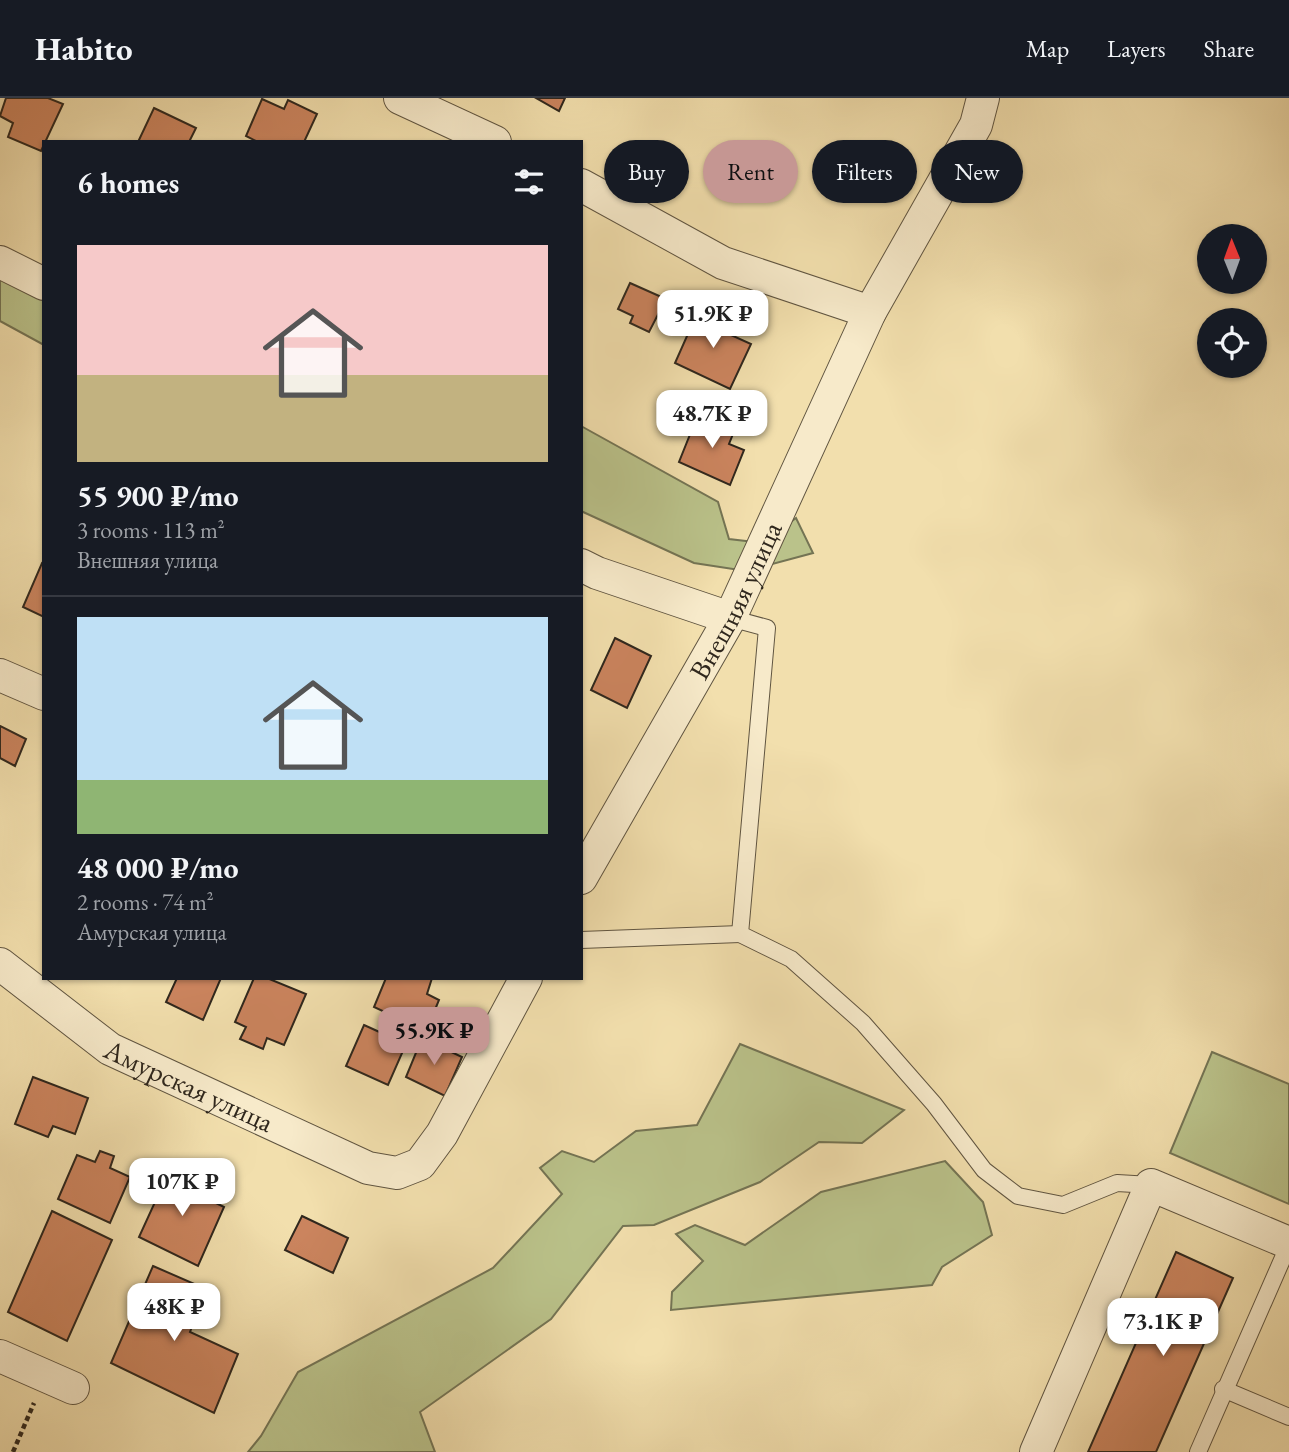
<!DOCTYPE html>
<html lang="en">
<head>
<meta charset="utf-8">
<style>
	body { margin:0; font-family:"EB Garamond",serif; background:#20242c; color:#f1f3f6; height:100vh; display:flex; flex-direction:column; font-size:26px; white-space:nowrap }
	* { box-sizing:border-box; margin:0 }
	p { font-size:23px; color:#9ea1a6 }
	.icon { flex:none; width:38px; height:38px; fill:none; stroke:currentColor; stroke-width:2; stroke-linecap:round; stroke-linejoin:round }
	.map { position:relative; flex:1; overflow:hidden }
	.panel { position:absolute; left:42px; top:42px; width:541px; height:840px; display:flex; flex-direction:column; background:#171b24; border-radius:0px; box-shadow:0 2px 5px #0004 }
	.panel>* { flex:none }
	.banner { position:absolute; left:604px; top:42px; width:579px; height:63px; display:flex; gap:14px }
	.needle { width:46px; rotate:359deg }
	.fabs { position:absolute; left:1197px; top:126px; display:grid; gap:14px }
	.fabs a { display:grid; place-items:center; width:70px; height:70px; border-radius:50%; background:#171b24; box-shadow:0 2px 5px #0004; font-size:35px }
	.price { position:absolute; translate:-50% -60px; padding:0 16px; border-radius:14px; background:#fff; color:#222; font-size:23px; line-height:46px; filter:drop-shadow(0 2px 4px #0008) }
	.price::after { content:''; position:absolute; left:50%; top:42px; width:21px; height:16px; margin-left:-10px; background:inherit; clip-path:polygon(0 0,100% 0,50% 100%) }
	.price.on { background:#c59692; color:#111 }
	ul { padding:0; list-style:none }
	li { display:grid; align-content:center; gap:14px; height:371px; padding:0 35px }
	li+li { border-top:2px solid #363941 }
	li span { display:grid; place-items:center; height:217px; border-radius:0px; color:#555 }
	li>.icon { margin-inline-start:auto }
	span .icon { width:126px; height:126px; fill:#fffc; stroke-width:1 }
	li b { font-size:30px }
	h2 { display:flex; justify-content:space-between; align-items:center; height:84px; padding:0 35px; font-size:30px }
	.tag { padding:0 24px; border-radius:32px; background:#171b24; box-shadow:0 2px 5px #0004; font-size:24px; line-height:63px }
	.tag.on { background:#c59692; color:#111 }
	header { display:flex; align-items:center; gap:42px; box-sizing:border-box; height:98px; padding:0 35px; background:#171b24; border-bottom:2px solid #363941 }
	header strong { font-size:33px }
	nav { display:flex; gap:38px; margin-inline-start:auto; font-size:24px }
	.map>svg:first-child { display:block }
	.green { fill:#bac28a; stroke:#747454; stroke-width:2 }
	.building { fill:#cb845e; stroke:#2f271d; stroke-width:2 }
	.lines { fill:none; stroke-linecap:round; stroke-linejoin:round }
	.service-casing { stroke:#605541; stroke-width:18 }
	.minor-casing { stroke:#605541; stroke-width:34 }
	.path { stroke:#2f271d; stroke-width:4.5; stroke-dasharray:5 3.5; stroke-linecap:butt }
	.service { stroke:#f7eaca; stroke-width:16 }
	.minor { stroke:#f7eaca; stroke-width:32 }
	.labels { text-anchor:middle; stroke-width:7; stroke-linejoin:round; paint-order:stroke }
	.street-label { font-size:28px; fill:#2f271d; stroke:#f7eaca }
</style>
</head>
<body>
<header>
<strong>Habito</strong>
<nav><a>Map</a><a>Layers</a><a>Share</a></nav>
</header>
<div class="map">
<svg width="1289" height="1354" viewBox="0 0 1289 1354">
	<rect width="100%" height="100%" fill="#f2dfad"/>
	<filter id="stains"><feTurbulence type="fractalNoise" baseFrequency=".00286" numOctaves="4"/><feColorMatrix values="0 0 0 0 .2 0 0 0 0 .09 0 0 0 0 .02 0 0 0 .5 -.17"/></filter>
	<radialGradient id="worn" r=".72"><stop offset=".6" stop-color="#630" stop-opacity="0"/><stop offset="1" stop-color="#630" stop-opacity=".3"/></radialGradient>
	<g class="green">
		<polygon points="0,179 44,200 44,247 0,223"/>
		<polygon points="581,328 718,404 729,441 763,445 796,420 813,455 746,473 694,465 581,413"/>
		<polygon points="740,946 904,1012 862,1045 819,1044 760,1084 654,1127 623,1128 551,1221 420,1314 435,1354 248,1354 261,1338 298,1274 493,1170 562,1096 540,1070 562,1053 594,1064 636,1033 697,1027"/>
		<polygon points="1212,954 1289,986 1289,1106 1170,1055"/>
		<polygon points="945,1063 983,1104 992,1137 942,1169 932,1187 671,1212 672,1194 703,1163 676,1136 695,1127 745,1147 821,1094"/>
	</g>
	<g class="building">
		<polygon points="6,0 48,0 63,6 41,53 8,39 13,25 0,18"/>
		<polygon points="536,0 565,0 559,13"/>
		<polygon points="262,1 284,11 288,2 317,16 304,44 258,44 246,38"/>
		<polygon points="154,10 196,30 189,44 138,44"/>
		<polygon points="630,185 666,201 649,234 630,225 633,218 618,211"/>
		<polygon points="699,211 726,222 722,233 751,246 730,291 675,265"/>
		<polygon points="699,314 735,331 729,346 744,352 730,387 679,364"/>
		<polygon points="42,465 44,466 44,519 23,509"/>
		<polygon points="615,540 651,558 627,610 591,592"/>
		<polygon points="0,628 26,641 15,668 0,660"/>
		<polygon points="177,880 221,880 203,922 166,904"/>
		<polygon points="254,880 267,880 306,896 284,947 267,940 263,951 240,941 246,929 235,924"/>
		<polygon points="386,880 432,880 427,896 439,902 432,919 422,916 417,929 374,909"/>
		<polygon points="364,927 406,946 388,987 346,968"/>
		<polygon points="422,940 462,959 445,998 406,979"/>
		<polygon points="33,979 88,1000 75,1036 53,1028 48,1039 15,1026"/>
		<polygon points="100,1053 114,1058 110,1070 130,1079 110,1125 58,1101 77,1057 95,1064"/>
		<polygon points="171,1069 202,1083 198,1096 224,1109 198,1168 139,1139"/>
		<polygon points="52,1113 112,1142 67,1243 8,1214"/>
		<polygon points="302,1118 348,1140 333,1175 285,1152"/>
		<polygon points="1176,1154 1233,1180 1156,1354 1088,1354"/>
		<polygon points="153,1168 206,1191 190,1234 238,1256 214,1315 111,1265"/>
	</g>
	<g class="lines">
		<defs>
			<g id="service">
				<polyline points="730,520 767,530 740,836 791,861 863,925 934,1006 984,1072 1018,1098 1063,1107 1117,1085 1151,1087"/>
				<polyline points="581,842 740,836"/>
				<polyline points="1223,1291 1289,1319"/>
				<polyline points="1198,1354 1289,1146"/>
			</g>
			<g id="minor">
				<polyline points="400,0 495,44"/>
				<polyline points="581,87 723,165 870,214"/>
				<polyline points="0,164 44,186"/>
				<polyline points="581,467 597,475 730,520"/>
				<polyline points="0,577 44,596"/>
				<path id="s1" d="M581,780l149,-260 140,-306 106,-187 7,-27"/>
				<path id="s2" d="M0,866l110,85 258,119 29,5 23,-9 22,-30 84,-156"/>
				<polyline points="0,1258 73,1290"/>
				<polyline points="1036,1354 1151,1087 1289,1145"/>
			</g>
		</defs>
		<use href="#service" class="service-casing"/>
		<use href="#minor" class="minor-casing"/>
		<polyline class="path" points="13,1354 34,1305"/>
		<use href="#service" class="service"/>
		<use href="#minor" class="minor"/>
	</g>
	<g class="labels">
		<g class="street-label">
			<text dy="10" stroke="none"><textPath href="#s1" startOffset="318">Внешняя улица</textPath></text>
			<text dy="10" stroke="none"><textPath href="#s2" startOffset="226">Амурская улица</textPath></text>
		</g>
	</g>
	<rect width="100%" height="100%" filter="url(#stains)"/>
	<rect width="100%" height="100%" fill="url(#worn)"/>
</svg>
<div class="fabs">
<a><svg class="needle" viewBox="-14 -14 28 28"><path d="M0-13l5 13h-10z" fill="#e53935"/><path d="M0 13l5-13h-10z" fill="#9ea1a6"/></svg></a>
<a><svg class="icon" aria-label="locate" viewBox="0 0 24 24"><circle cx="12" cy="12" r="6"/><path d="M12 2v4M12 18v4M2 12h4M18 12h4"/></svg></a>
</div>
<b class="price" style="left:713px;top:252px">51.9K ₽</b>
<b class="price" style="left:712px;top:352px">48.7K ₽</b>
<b class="price on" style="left:434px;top:969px">55.9K ₽</b>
<b class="price" style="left:182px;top:1120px">107K ₽</b>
<b class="price" style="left:174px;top:1245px">48K ₽</b>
<b class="price" style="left:1163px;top:1260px">73.1K ₽</b>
<div class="banner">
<a class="tag">Buy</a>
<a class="tag on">Rent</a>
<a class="tag">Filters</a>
<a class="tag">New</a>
</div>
<section class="panel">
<h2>6 homes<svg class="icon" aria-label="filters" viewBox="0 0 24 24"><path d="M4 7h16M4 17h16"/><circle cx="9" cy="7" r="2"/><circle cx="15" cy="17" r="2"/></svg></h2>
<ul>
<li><span style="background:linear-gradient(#f6c9c9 60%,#c2b280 0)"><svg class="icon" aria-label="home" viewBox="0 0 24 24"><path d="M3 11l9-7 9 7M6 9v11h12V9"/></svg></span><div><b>55 900 ₽/mo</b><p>3 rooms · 113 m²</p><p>Внешняя улица</p></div></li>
<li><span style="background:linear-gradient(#bfe0f5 75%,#8fb573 0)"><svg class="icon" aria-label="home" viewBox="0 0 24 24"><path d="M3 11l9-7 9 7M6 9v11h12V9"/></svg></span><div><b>48 000 ₽/mo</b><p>2 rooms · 74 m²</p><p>Амурская улица</p></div></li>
</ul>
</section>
</div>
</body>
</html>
